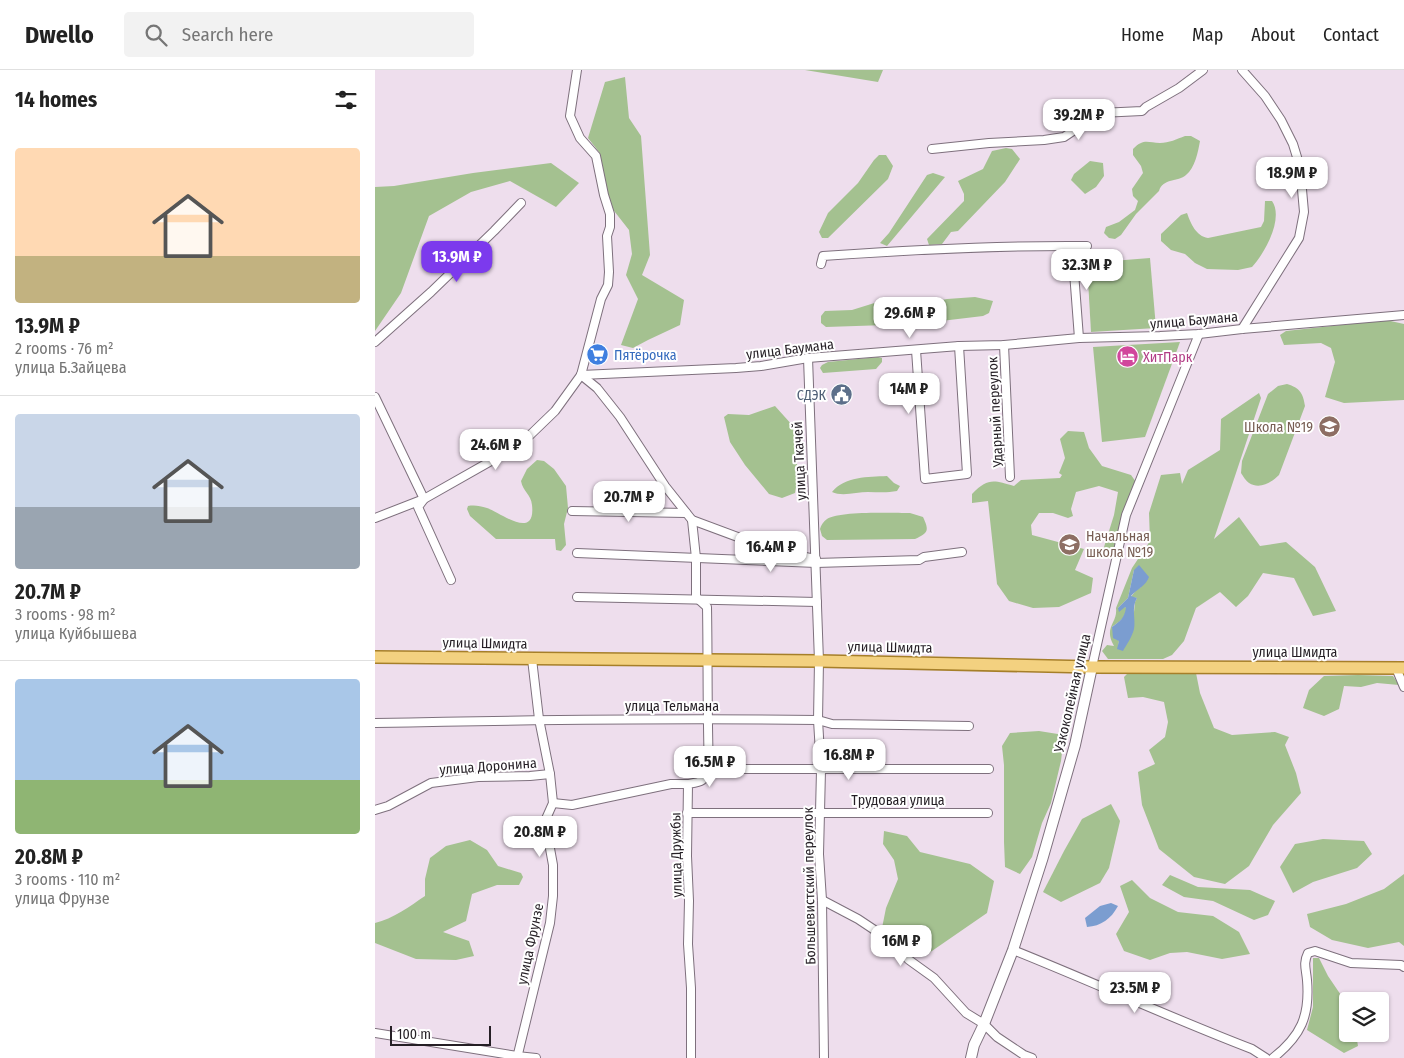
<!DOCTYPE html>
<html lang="en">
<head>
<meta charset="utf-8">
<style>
	body { margin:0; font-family:"Fira Sans Condensed",sans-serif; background:#f2f2f2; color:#222; height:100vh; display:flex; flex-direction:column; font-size:19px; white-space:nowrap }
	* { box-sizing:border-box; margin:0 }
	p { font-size:16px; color:#767676 }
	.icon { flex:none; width:28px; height:28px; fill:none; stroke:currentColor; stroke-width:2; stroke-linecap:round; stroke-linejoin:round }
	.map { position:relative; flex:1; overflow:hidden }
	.drawer { display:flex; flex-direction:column; background:#fff; width:375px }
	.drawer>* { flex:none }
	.tools { position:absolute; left:964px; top:922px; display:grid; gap:10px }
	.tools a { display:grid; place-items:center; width:50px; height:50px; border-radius:5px; background:#fff; box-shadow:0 1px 4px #0004; font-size:25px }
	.scale { position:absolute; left:15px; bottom:12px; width:101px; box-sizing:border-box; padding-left:5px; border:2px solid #251f25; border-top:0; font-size:14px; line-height:18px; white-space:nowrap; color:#251f25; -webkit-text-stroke:4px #fff; paint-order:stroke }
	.price { position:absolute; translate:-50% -42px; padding:0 11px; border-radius:10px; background:#fff; color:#222; font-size:16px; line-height:32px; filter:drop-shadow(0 1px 2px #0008) }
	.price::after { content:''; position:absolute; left:50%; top:30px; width:15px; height:11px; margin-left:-8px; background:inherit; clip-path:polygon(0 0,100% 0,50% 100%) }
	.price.selected { background:#7c3aed; color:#fff }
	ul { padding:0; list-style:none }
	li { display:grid; align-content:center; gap:10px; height:265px; padding:0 15px }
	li+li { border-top:1px solid #e0e0e0 }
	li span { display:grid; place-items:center; height:155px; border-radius:5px; color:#555 }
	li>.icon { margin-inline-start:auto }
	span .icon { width:90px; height:90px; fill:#fffc; stroke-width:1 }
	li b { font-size:21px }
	h2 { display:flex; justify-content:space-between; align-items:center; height:60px; padding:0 15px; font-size:21px }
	header { display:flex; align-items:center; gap:30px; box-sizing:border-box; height:70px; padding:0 25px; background:#fff; border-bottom:1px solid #e0e0e0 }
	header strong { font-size:24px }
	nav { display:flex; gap:28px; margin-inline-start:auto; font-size:18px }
	.search { width:350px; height:45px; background:#f2f2f2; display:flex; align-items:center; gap:12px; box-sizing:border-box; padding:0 18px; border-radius:5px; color:#767676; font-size:19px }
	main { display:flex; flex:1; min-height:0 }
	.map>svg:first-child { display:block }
	.green { fill:#a4c190; fill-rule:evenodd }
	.water { fill:#7b9dd0 }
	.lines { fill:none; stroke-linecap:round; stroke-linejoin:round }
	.street-casing { stroke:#7e707d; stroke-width:10 }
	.secondary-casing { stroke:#7e707d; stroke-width:12 }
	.primary-casing { stroke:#a67f29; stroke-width:14 }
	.street { stroke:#fff; stroke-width:8 }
	.secondary { stroke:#fff; stroke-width:10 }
	.primary { stroke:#f3d180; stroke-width:11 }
	.labels { text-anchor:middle; stroke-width:4; stroke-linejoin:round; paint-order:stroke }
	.street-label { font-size:14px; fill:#251f25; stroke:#fff }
	.shop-label { font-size:14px; fill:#366cbe; stroke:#fff; text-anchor:start }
	.hotel-label { font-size:14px; fill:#b23c85; stroke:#fff; text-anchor:start }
	.service-label { font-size:14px; fill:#4e5e75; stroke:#fff; text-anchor:end }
	.education-label { font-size:14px; fill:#785e54; stroke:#fff; text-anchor:end }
</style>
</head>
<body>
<header>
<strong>Dwello</strong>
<div class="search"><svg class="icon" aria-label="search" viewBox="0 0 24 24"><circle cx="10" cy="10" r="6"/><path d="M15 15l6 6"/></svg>Search here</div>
<nav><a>Home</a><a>Map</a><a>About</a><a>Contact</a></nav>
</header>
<main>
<section class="drawer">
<h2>14 homes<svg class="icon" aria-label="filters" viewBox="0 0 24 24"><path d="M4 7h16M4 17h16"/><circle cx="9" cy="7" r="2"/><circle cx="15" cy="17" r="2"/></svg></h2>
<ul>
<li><span style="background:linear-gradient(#ffd9b3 70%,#c2b280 0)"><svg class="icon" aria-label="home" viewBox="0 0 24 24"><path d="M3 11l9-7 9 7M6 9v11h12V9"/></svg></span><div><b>13.9M ₽</b><p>2 rooms · 76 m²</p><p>улица Б.Зайцева</p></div></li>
<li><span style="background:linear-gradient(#c9d6e8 60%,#9aa5b1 0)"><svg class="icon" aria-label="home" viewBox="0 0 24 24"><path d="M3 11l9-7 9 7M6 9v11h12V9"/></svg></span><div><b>20.7M ₽</b><p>3 rooms · 98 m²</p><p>улица Куйбышева</p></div></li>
<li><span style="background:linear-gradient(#a9c7e8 65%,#8fb573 0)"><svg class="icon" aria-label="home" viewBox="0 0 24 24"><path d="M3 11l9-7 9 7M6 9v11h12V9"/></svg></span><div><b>20.8M ₽</b><p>3 rooms · 110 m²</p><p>улица Фрунзе</p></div></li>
</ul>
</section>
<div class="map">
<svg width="1029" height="988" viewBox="0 0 1029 988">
	<rect width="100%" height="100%" fill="#eedeed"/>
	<g class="green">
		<polygon points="430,0 508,0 503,12"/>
		<polygon points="250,7 254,48 266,66 275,185 267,205 309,230 305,255 273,270 258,278 246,275 263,229 251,205 257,184 254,160 236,137 224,82 213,68 230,12"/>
		<path d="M810,66h6l9,5c-2,11 -5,27 -14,34 -8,7 -23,3 -27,16l-23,23 -15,21 -6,4 -6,-1 -5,-5 2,-6 13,-5 16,-12 3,-9 -5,-5 -1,-7 11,-16 -2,-7 -8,-11v-6c11,-11 15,-6 27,-6 9,0 17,-4 25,-7z"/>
		<polygon points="631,78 637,79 645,89 630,112 583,161 576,162 567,174 554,175 552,169 589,131 589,124 583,111 608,99 617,81"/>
		<polygon points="504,85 511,85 518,96 513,109 453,168 447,168 444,162 453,143 483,113 499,90"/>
		<polygon points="715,91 728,93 729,106 721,117 710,124 696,110 699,104"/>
		<polygon points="176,93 204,113 181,137 135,111 96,122 54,146 26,223 0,261 0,117 19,116 98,103"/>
		<polygon points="558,103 570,107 512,176 505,173 514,163 552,105"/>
		<path d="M890,131h7c12,17 -7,52 -20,66l-14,3 -31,-1 -12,-6 -10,-9 -14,-4 -10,-9v-7l20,-19 6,-2c4,11 9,23 21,25l53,-11 3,-6z"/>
		<polygon points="775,188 781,258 716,262 712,193"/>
		<polygon points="600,227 618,231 614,243 608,246 541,254 451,257 446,253 446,246 450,241 477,240 509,230 552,233 572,229"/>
		<polygon points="1011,250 1029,254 1029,330 969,333 950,327 960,292 956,278 946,273 909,275 905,265 911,261"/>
		<polygon points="805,272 770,367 727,372 718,277"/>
		<polygon points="503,287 507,288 507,292 501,299 448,303 445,298 447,295 453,292"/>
		<path d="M912,314c13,4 16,9 18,22l-26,69c-7,7 -19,15 -30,8 -3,-2 -6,-7 -8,-10l1,-12 26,-67 10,-8z"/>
		<path d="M884,323l2,5 -47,141 25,-22 21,29 26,-4 29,25 21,44 -23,5 -19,-38 -31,-5 -15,23 -12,11 -16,-15 -24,16 -12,33 -12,14 -9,4h-55l-6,-8 5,-6 7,1c-11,-19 4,-23 2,-38l16,-40 18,-27 -1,-28 12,-38 19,-2 2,11 6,-14 32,-20 1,-31zM759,500l7,17 -5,3 -5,7 6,1 -2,4 -1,10 -16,35 1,-6 -7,-14c9,-7 12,-7 15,-19l-2,-1 -7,1 10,-10z"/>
		<polygon points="400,336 418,356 423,404 420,423 407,428 394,424 370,395 355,372 349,347 353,344 374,345"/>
		<path d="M693,361l16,1 5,16 13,18 29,9 5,7 -22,73 -10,1v-9l10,-32 4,-23 -19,-6 -23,6 -5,17 2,7 -5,2 -15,-5h-14l-8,12 1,10 52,14 -9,21 18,8 -2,15 -32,14 -26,1 -24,-7 -12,-17 -9,-83 -16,2v-9c16,-16 21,-14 42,-8l7,-6 39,-2 2,-3 -3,-2 6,-15 -5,-19z"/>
		<path d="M162,390l7,1 10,8 12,17 2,22 -4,16 2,21 -5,6 -5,-1 -1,-11h-59l-26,-23 -3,-7 1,-3c7,-1 12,0 19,2 14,5 49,33 45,-3 -1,-11 -9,-13 -11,-24l6,-12z"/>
		<path d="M512,406l7,7 6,3 -3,5c-10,2 -19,1 -29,1 -11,0 -26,5 -36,0 13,-16 36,-15 55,-16z"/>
		<path d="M535,443l13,4c6,13 6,16 -8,22l-88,1 -5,-4 -2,-7c1,-4 3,-7 7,-10 12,-8 65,-6 83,-6z"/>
		<polygon points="779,601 821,603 825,623 839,658 857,665 900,662 914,667 910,675 921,703 926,723 898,755 874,796 850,814 819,807 784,779 767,735 763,702 780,694 774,680 790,667 793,652 789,632 768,627 753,628 749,607 753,603"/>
		<polygon points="983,605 1018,606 1024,615 1002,613 986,617 969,616 964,639 949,646 928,638 934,620 949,606"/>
		<polygon points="664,661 689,665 686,691 676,733 667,753 657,787 645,804 630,797 629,772 629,695 627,676 635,663"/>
		<polygon points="736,734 745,751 734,798 725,813 686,832 668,822 689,781 707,749"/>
		<polygon points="509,761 532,766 545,782 595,794 619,811 612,843 554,883 531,881 517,869 507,858 511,838 523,809 519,790 508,774"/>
		<polygon points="948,769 989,771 997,784 982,798 938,812 918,823 905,797 920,774"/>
		<path d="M95,770l17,10 11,16 23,7 2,4 -4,8h-22l-25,9 -6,27 -23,11 26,9 5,15 -18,4 -40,-1 -41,-16v-20c18,-4 35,-17 50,-27v-17l5,-21 16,-12z"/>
		<polygon points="1029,804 1029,876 1024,872 993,878 957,870 935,857 932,844 971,834 1009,819"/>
		<polygon points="795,805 823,817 875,820 900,831 893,845 879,850 838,831 809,827 787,815"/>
		<polygon points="757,810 775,828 803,842 838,846 864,862 875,884 847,889 812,882 795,883 775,890 749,881 741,864 754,842 745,816"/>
		<polygon points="938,888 944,888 953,906 972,934 972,964 981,964 983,976 969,983 932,960 938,937"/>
	</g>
	<g class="water">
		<path d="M764,495l10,12c-3,9 -12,12 -18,19l6,2c-6,10 -1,21 -3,31 -2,8 -7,15 -11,22l-6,-2 2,-8 -6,-3 -1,-11c8,-6 12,-8 14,-19l-1,-1 -6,5 -1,-4 10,-10 6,-28z"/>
		<path d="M736,833l7,3c-7,13 -17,20 -31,21l-2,-9 15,-12z"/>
	</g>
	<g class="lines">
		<defs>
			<g id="street">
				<polyline points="867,0 890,26 906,50 918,74 925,97 929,142 924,168 867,259"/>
				<polyline points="557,79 614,73 669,70 689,67 725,43 767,41 771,37 804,18 828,0"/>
				<polyline points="697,176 704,268"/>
				<path d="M446,194l2,-8c87,-6 176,-11 264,-10"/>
				<polyline points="0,272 56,222 119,161 146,133"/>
				<polyline points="629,275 635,407"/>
				<polyline points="541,280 550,409 592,404 584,276"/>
				<polyline points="433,288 444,591 443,650 446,700 444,784 447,830 449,988"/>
				<polyline points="206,305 361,298 386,296 433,288 584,276 629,275 704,268 785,266 824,264 867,259 1029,245"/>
				<polyline points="206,305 222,318 245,347 290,416 317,450 403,482 441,489"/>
				<polyline points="0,327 49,429 43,437 76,510"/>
				<polyline points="197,441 311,443"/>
				<polyline points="0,448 49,429 139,378 153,367 180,341 206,305 226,229 233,215 234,202 232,166 235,157 235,144 229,125 221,86 205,68 195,46 202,0"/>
				<polyline points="202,483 441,493 544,490 549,487 587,482"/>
				<polyline points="202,527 442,532"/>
				<polyline points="717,597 751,445 824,264"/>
				<polyline points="1021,598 1029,617"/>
				<path d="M0,653c148,-3 295,-5 443,-3l14,4 137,2"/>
				<polyline points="334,699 614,699"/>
				<polyline points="178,733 197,735 296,714 313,714"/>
				<polyline points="0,740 13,736 56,713 103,707 155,706 175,704"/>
				<polyline points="312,743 613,743"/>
				<polyline points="447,830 483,849 510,867 534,890 559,908 591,943 609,954 622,967 649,985 657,988"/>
				<path d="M638,880c80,32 158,68 239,99l14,9"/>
				<polyline points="0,963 142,986 161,988"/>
				<polyline points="142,988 175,853 178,826 178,795 170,751 178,733 175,704 164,649 157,589"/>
				<path d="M316,988v-70l-3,-44 1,-43 -2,-45 1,-72c12,-2 17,-2 21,-15 -2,-54 -1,-108 -2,-162l-11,-10v-39l-4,-38"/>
				<path d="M898,988c28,-22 37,-42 34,-78 -1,-11 -4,-17 1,-27l7,-2 36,12 50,2 3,2"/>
			</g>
			<polyline id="secondary" points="596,988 599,975 609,954 638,880 667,790 700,675 717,597"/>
			<polyline id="primary" points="0,587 444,591 717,597 1029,598"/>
		</defs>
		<use href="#street" class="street-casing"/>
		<use href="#secondary" class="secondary-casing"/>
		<use href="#primary" class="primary-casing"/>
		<use href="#street" class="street"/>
		<use href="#secondary" class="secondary"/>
		<use href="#primary" class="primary"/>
	</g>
	<defs>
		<symbol id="supermarket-disc" viewBox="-11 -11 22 22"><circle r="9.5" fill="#3f7fe0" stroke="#fff"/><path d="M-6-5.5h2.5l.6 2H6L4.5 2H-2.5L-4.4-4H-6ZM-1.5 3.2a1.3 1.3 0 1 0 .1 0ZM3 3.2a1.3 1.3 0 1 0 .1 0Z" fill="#fff"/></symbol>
		<symbol id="hotel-disc" viewBox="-11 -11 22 22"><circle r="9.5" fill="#d1479c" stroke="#fff"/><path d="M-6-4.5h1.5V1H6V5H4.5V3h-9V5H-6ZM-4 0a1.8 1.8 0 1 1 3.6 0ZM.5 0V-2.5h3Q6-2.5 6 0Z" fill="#fff"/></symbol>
		<symbol id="civic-disc" viewBox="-11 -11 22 22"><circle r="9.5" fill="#5c6f8a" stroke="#fff"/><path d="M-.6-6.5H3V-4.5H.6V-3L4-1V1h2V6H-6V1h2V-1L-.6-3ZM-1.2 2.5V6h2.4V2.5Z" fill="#fff"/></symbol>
		<symbol id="school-disc" viewBox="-11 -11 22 22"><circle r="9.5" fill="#8d6e63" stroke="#fff"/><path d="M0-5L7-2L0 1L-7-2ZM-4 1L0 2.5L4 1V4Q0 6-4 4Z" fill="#fff"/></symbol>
	</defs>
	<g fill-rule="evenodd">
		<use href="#supermarket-disc" x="210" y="272" width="25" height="25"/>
		<use href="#hotel-disc" x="740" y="274" width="25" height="25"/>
		<use href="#civic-disc" x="454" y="312" width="25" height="25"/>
		<use href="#school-disc" x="942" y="344" width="25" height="25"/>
		<use href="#school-disc" x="682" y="462" width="25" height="25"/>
	</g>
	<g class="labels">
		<g class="street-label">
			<text transform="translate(819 250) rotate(-5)" y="5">улица Баумана</text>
			<text transform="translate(415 279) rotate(-7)" y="5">улица Баумана</text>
			<text transform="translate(620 342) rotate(-93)" y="5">Ударный переулок</text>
			<text transform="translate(424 391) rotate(-93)" y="5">улица Ткачей</text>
			<text transform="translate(110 573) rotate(1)" y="5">улица Шмидта</text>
			<text transform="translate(515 577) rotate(1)" y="5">улица Шмидта</text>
			<text x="920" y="587">улица Шмидта</text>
			<text transform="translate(697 623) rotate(-77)" y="5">Узкоколейная улица</text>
			<text x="297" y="641">улица Тельмана</text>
			<text transform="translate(113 696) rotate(-4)" y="5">улица Доронина</text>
			<text x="523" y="735">Трудовая улица</text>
			<text transform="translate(301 785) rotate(-91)" y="5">улица Дружбы</text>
			<text transform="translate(434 816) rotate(-91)" y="5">Большевистский переулок</text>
			<text transform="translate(155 874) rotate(-78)" y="5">улица Фрунзе</text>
		</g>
		<g class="shop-label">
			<text x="239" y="290">Пятёрочка</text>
		</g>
		<g class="hotel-label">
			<text x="768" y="292">ХитПарк</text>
		</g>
		<g class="service-label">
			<text x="451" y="330">СДЭК</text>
		</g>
		<g class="education-label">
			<text x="938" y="362">Школа №19</text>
			<text x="711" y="471" text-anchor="start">Начальная<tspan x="711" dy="16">школа №19</tspan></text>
		</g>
	</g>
</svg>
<div class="tools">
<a><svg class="icon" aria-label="layers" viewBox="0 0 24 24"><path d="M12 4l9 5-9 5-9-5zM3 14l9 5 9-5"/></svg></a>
</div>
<div class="scale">100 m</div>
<b class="price" style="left:704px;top:71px">39.2M ₽</b>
<b class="price" style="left:917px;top:129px">18.9M ₽</b>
<b class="price selected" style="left:82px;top:213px">13.9M ₽</b>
<b class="price" style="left:712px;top:221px">32.3M ₽</b>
<b class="price" style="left:535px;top:269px">29.6M ₽</b>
<b class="price" style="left:534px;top:345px">14M ₽</b>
<b class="price" style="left:121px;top:401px">24.6M ₽</b>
<b class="price" style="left:254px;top:453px">20.7M ₽</b>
<b class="price" style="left:396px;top:503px">16.4M ₽</b>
<b class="price" style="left:474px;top:711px">16.8M ₽</b>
<b class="price" style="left:335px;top:718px">16.5M ₽</b>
<b class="price" style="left:165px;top:788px">20.8M ₽</b>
<b class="price" style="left:526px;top:897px">16M ₽</b>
<b class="price" style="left:760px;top:944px">23.5M ₽</b>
</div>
</main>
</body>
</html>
